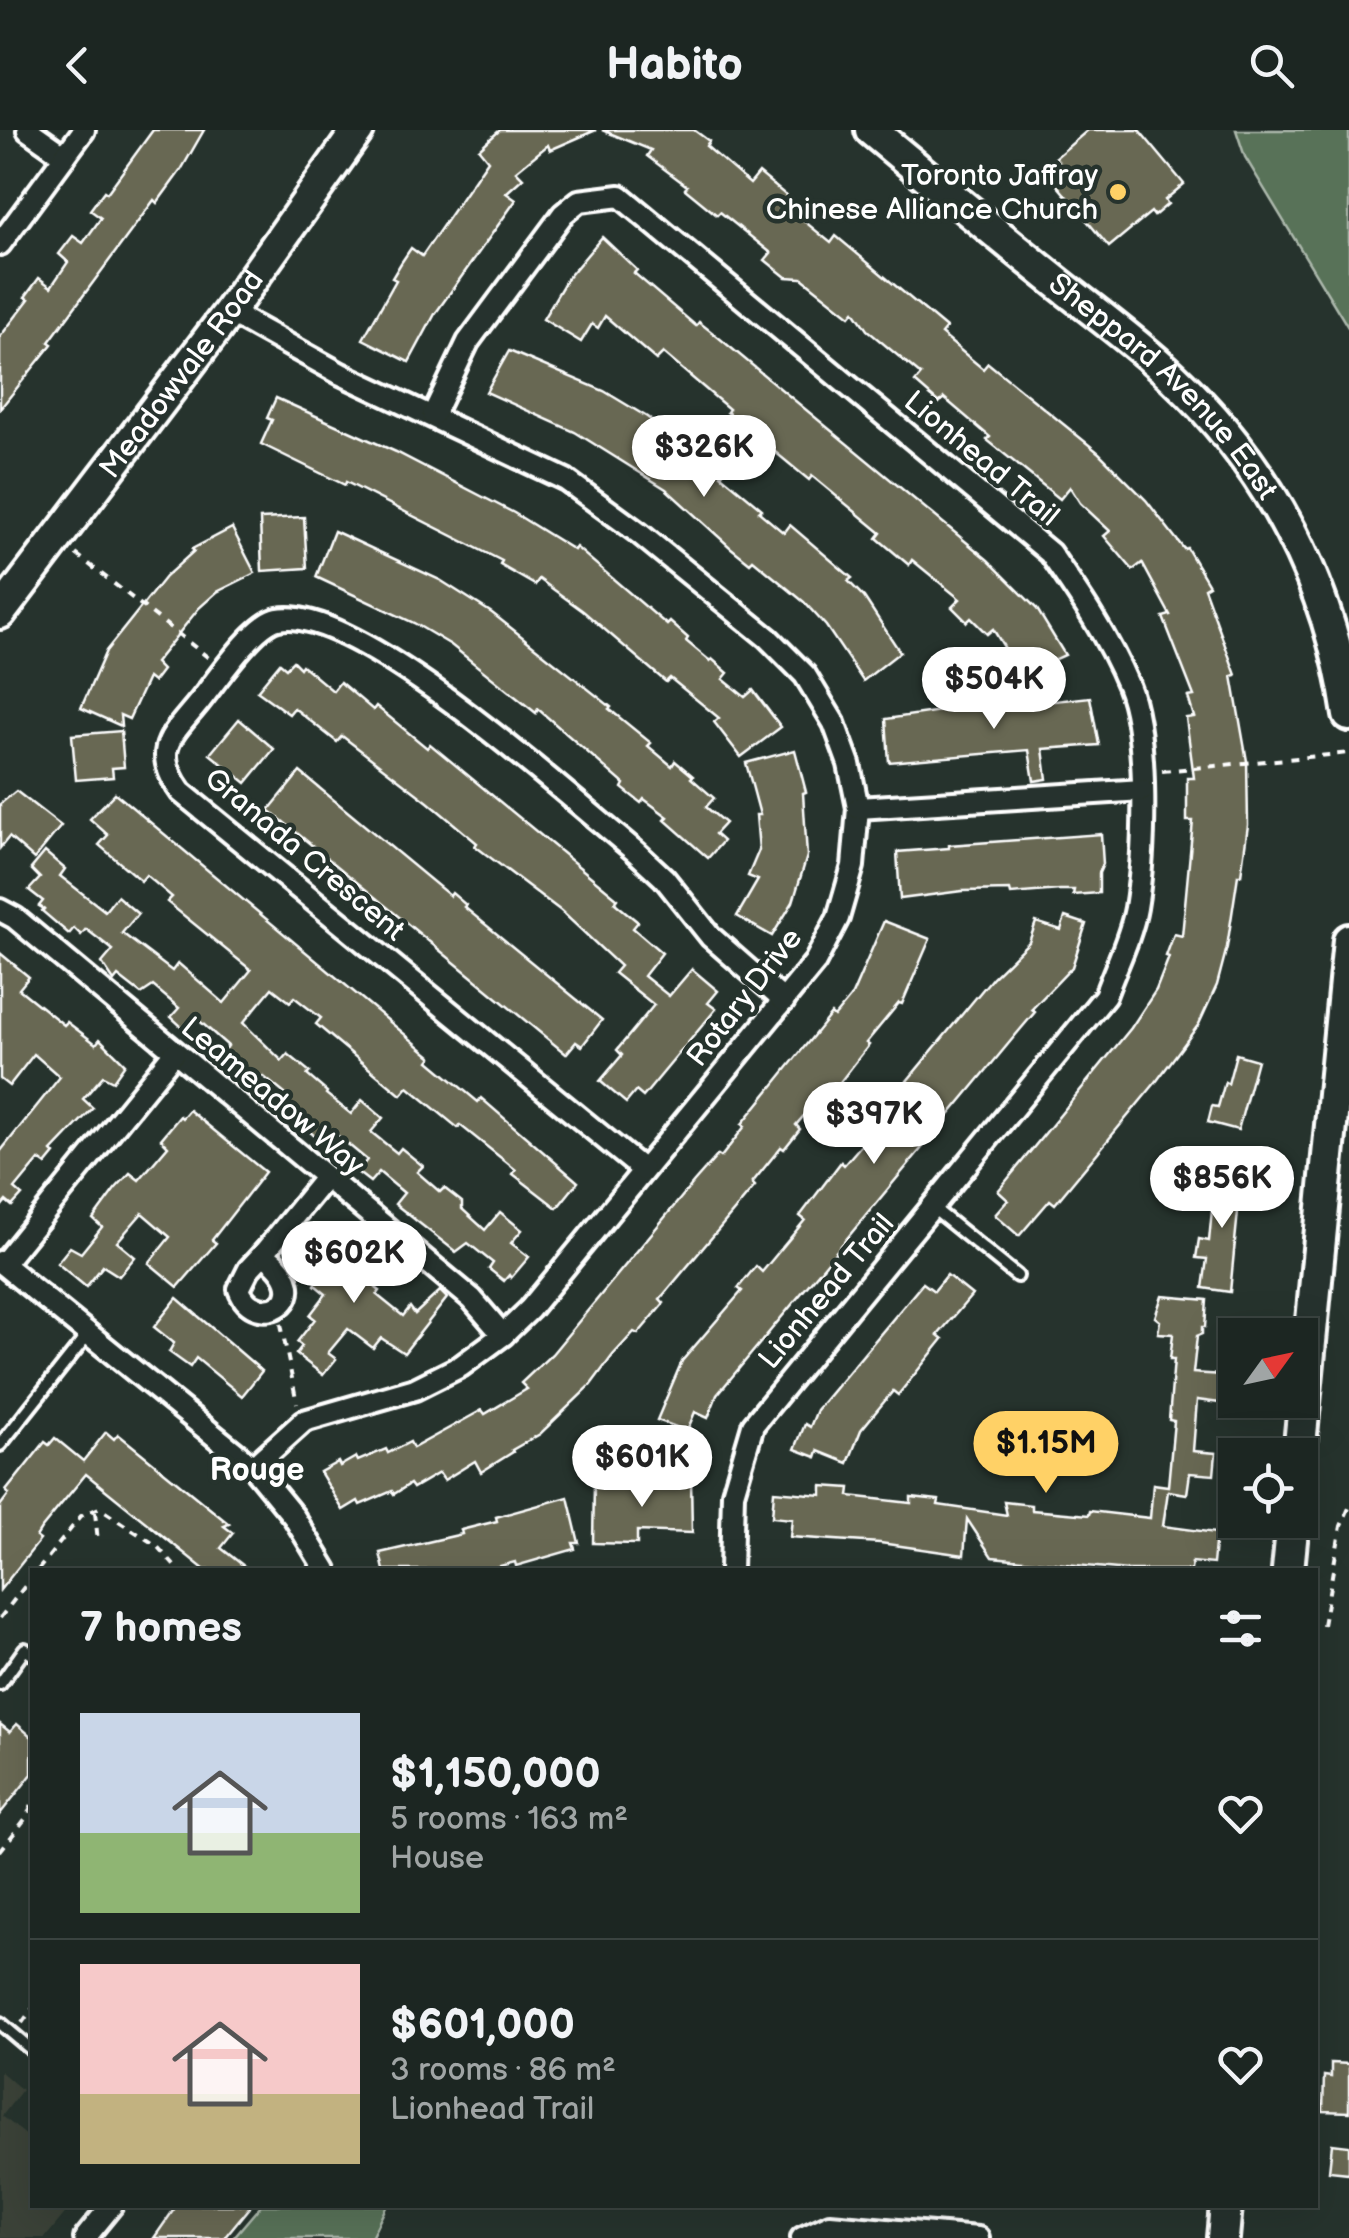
<!DOCTYPE html>
<html lang="en">
<head>
<meta charset="utf-8">
<style>
	body { margin:0; font-family:"Balsamiq Sans",sans-serif; background:#29322f; color:#f1f3f6; height:100vh; display:flex; flex-direction:column; font-size:38px; white-space:nowrap }
	* { box-sizing:border-box; margin:0 }
	p { font-size:32px; color:#a0a5a5 }
	.icon { flex:none; width:55px; height:55px; fill:none; stroke:currentColor; stroke-width:2; stroke-linecap:round; stroke-linejoin:round }
	.map { position:relative; flex:1; overflow:hidden }
	.side { position:absolute; left:30px; top:1438px; width:1288px; height:640px; display:flex; flex-direction:column; background:#1c2622; border-radius:0px; box-shadow:0 10px 40px #0002,0 0 0 2px #3a4340 }
	.side>* { flex:none }
	.needle { width:65px; rotate:57deg }
	.fabs { position:absolute; left:1218px; top:1188px; display:grid; gap:20px }
	.fabs a { display:grid; place-items:center; width:100px; height:100px; border-radius:0px; background:#1c2622; box-shadow:0 10px 40px #0002,0 0 0 2px #3a4340; font-size:50px }
	.price { position:absolute; translate:-50% -85px; padding:0 22px; border-radius:35px; background:#fff; color:#222; font-size:32px; line-height:65px; filter:drop-shadow(0 2px 5px #0008) }
	.price::after { content:''; position:absolute; left:50%; top:60px; width:30px; height:22px; margin-left:-15px; background:inherit; clip-path:polygon(0 0,100% 0,50% 100%) }
	.price.active { background:#ffd166; color:#111 }
	ul { padding:0; list-style:none }
	li { display:flex; align-items:center; gap:30px; height:250px; padding:0 50px }
	li+li { border-top:2px solid #3a4340 }
	li span { display:grid; place-items:center; flex:none; width:280px; height:200px; border-radius:0px; color:#555 }
	li>.icon { margin-inline-start:auto }
	span .icon { width:120px; height:120px; fill:#fffc; stroke-width:1 }
	li b { font-size:42px }
	h2 { display:flex; justify-content:space-between; align-items:center; height:120px; padding:0 50px; font-size:42px }
	header { display:flex; justify-content:space-between; align-items:center; height:130px; padding:0 50px; background:#1c2622; font-size:45px; font-weight:800 }
	.map>svg:first-child { display:block }
	.built { fill:#3a4338 }
	.green { fill:#587259; stroke:#acb8ac; stroke-width:2.5 }
	.building { fill:#676752; stroke:#fff; stroke-width:2.5 }
	.lines { fill:none; stroke-linecap:round; stroke-linejoin:round }
	.service-casing { stroke:#fff; stroke-width:18 }
	.minor-casing { stroke:#fff; stroke-width:28 }
	.secondary-casing { stroke:#fff; stroke-width:38 }
	.path { stroke:#fff; stroke-width:4; stroke-dasharray:8 8; stroke-linecap:butt }
	.service { stroke:#26332d; stroke-width:10 }
	.minor { stroke:#26332d; stroke-width:20 }
	.secondary { stroke:#26332d; stroke-width:30 }
	.poi-dot { fill:#ffd166; stroke:#26332d; stroke-width:4 }
	.labels { text-anchor:middle; stroke-width:9; stroke-linejoin:round; paint-order:stroke }
	.poi-label { font-size:30px; fill:#fff; stroke:#26332d; text-anchor:end }
	.street-label { font-size:30px; fill:#fff; stroke:#26332d }
	.neighbourhood-label { font-size:32px; font-weight:bold; fill:#fff; stroke:#26332d }
</style>
</head>
<body>
<header><svg class="icon" aria-label="back" viewBox="0 0 24 24"><path d="M15 5l-7 7 7 7"/></svg>Habito<svg class="icon" aria-label="search" viewBox="0 0 24 24"><circle cx="10" cy="10" r="6"/><path d="M15 15l6 6"/></svg></header>
<div class="map">
<svg width="1349" height="2108" viewBox="0 0 1349 2108">
	<rect width="100%" height="100%" fill="#26332d"/>
	<filter id="ink" filterUnits="userSpaceOnUse"><feTurbulence type="fractalNoise" baseFrequency=".01" numOctaves="2"/><feDisplacementMap in="SourceGraphic" scale="20" xChannelSelector="R" yChannelSelector="G"/><feConvolveMatrix kernelMatrix="1 2 1 2 8 2 1 2 1" color-interpolation-filters="sRGB"/></filter>
	<g filter="url(#ink)">
		<polygon class="built" points="0,1941 22,1960 2,1986 32,2010 32,2075 72,2075 45,2108 0,2108"/>
		<g class="green">
			<polygon points="1236,0 1349,0 1349,199 1245,27"/>
			<polygon points="261,2075 387,2075 371,2108 233,2108"/>
		</g>
		<g class="building">
			<polygon points="153,0 204,0 181,40 157,73 154,70 49,212 52,214 0,279 0,207 29,169 25,167 39,148 51,157 68,132 59,124 73,106 83,113 101,88 90,80 104,61 107,63"/>
			<polygon points="500,0 596,0 550,20 548,15 516,41 523,48 506,63 516,70 435,184 409,232 363,209 396,150 392,148 401,133 411,118 422,126 488,30 479,19"/>
			<polygon points="602,0 694,0 709,11 706,16 750,54 759,43 794,72 788,78 831,113 836,106 946,198 941,204 983,239 988,233 1099,323 1146,370 1184,419 1187,418 1209,455 1204,458 1236,545 1232,546 1247,631 1248,695 1241,745 1238,745 1227,817 1217,855 1199,894 1156,952 1055,1074 1050,1070 1019,1106 995,1085 1008,1070 998,1061 1131,898 1156,860 1169,827 1166,826 1174,804 1182,806 1193,691 1187,691 1187,648 1194,648 1186,588 1194,587 1188,567 1194,566 1163,487 1170,485 1142,433 1133,440 1104,406 1110,401 1080,373 1070,357 1060,369 987,310 990,307 944,268 939,273 915,252 921,245 867,200 854,181 850,186 802,148 786,147 765,130 771,123 720,82 717,85 685,59 687,56 647,26 651,20"/>
			<polygon points="1088,0 1139,0 1184,54 1165,70 1168,74 1154,86 1151,82 1109,117 1047,43 1059,32 1055,28"/>
			<polygon points="602,107 637,140 634,143 696,196 699,192 718,207 988,430 1037,479 1065,525 1021,545 993,499 987,504 971,488 967,492 952,477 960,469 912,430 909,435 877,408 881,403 812,346 809,350 769,317 772,312 747,292 744,296 727,282 729,279 663,223 656,230 605,186 598,198 592,194 581,212 543,189 566,150"/>
			<polygon points="509,221 604,261 647,287 704,331 707,327 724,341 721,345 762,379 759,382 784,403 790,395 852,448 848,451 864,467 900,522 863,551 826,496 804,472 753,430 750,433 730,417 666,359 575,302 486,262"/>
			<polygon points="276,268 396,322 514,383 574,420 576,417 667,495 670,492 688,508 686,511 710,531 712,529 728,543 723,549 745,567 753,560 781,597 741,627 714,592 719,588 670,548 666,552 583,481 539,449 535,455 500,435 502,431 346,352 345,355 261,314 272,290 267,288"/>
			<polygon points="304,387 307,438 262,441 260,389"/>
			<polygon points="232,398 255,443 217,462 199,478 155,533 162,540 153,552 148,548 129,589 120,585 121,596 81,578 106,521 165,447 194,421 192,419"/>
			<polygon points="334,401 440,450 492,483 611,577 609,579 651,613 648,616 672,636 675,631 693,646 691,648 714,668 706,677 725,693 715,704 723,711 708,728 665,690 668,687 644,669 641,673 622,658 624,654 538,579 536,583 451,515 414,493 316,447"/>
			<polygon points="293,531 300,538 302,535 333,561 340,552 373,580 376,576 427,618 430,614 618,769 615,773 638,792 633,798 662,823 644,846 669,866 692,839 718,861 708,873 716,879 643,967 636,961 626,973 600,951 622,925 617,920 654,875 614,843 620,836 561,781 475,716 477,713 428,672 342,606 337,612 294,578 289,584 257,561 280,533 286,538"/>
			<polygon points="1090,567 1099,615 1043,619 1047,649 1034,651 1029,620 889,632 886,589 982,575 982,579"/>
			<polygon points="239,589 274,619 246,653 210,624"/>
			<polygon points="121,601 124,637 112,638 113,647 76,650 72,605"/>
			<polygon points="795,620 806,662 803,663 807,726 793,772 772,806 737,786 758,750 748,746 759,720 756,685 760,685 746,633"/>
			<polygon points="300,642 450,766 452,763 466,775 464,777 602,890 582,916 576,912 566,924 269,680"/>
			<polygon points="16,661 61,696 34,729 9,707 0,718 0,674"/>
			<polygon points="115,663 432,927 429,931 478,972 481,968 578,1052 557,1078 513,1044 516,1040 460,995 458,998 408,957 401,965 316,894 321,888 294,867 290,872 272,858 243,893 282,931 288,924 310,942 307,945 327,962 326,964 351,984 362,970 383,988 371,1002 397,1023 401,1018 423,1036 417,1042 440,1062 444,1058 462,1072 462,1079 485,1100 500,1082 522,1100 511,1113 529,1127 511,1148 509,1145 504,1151 489,1139 493,1133 468,1113 456,1122 409,1085 395,1074 404,1063 379,1042 370,1052 357,1042 367,1030 332,1001 323,1012 297,992 282,980 291,969 263,946 253,954 237,941 241,937 225,920 228,916 194,886 183,898 171,887 179,878 153,856 141,864 118,846 114,851 102,833 113,820 86,799 81,805 74,798 69,804 42,781 44,779 39,776 43,771 29,760 40,748 31,739 45,722 65,739 60,746 105,781 117,766 138,784 122,803 172,841 178,833 224,873 251,840 167,772 172,767 146,745 141,751 99,715 108,705 90,689"/>
			<polygon points="1101,704 1103,734 1099,743 1099,763 1073,765 1074,760 1060,760 1011,764 1010,760 962,761 900,769 897,722 949,718 949,715"/>
			<polygon points="1065,787 1086,794 1072,837 1032,879 1035,882 1014,907 717,1265 708,1288 695,1282 687,1301 657,1290 682,1231 742,1161 738,1158 756,1136 762,1142 805,1090 800,1086 841,1032 844,1035 912,956 907,951 993,847 1029,812 1036,792 1061,800"/>
			<polygon points="884,791 930,809 902,874 899,873 866,913 869,915 830,965 825,961 796,995 800,999 784,1019 781,1017 752,1053 755,1056 660,1169 664,1173 638,1204 634,1202 613,1225 590,1256 540,1304 512,1320 513,1322 481,1342 475,1331 444,1350 439,1343 413,1358 410,1354 394,1364 392,1361 360,1375 358,1371 343,1380 320,1342 338,1332 340,1336 356,1327 358,1331 386,1319 388,1323 410,1312 413,1318 482,1280 485,1284 527,1259 521,1253 552,1224 694,1052 718,1025 721,1027 745,996 742,994 831,884 834,887 852,865"/>
			<polygon points="0,823 29,847 19,859 64,895 67,892 96,914 100,909 125,934 113,951 103,946 83,969 93,978 52,1021 55,1024 46,1035 39,1030 15,1059 22,1065 12,1076 6,1071 0,1078 0,1022 60,947 34,924 9,956 0,949"/>
			<polygon points="1236,924 1257,930 1238,1000 1208,992 1212,976 1218,977 1225,952 1228,954"/>
			<polygon points="189,980 265,1042 212,1110 216,1113 178,1157 149,1133 170,1107 142,1083 117,1112 135,1127 119,1146 103,1136 86,1157 57,1133 70,1117 81,1123 102,1097 93,1089 115,1059 130,1043 139,1050 168,1016 161,1009 180,986 182,988"/>
			<polygon points="1216,1038 1242,1041 1230,1162 1203,1158 1207,1129 1196,1128 1199,1109 1209,1111"/>
			<polygon points="321,1096 326,1100 329,1097 353,1117 347,1125 381,1152 376,1158 380,1161 377,1165 403,1186 410,1177 415,1184 440,1161 447,1168 404,1223 381,1208 373,1218 348,1199 328,1223 336,1229 323,1245 296,1224 302,1216 297,1212 315,1189 310,1185 326,1164 315,1155 323,1142 307,1129 314,1120 309,1115 309,1111"/>
			<polygon points="947,1145 972,1165 938,1205 943,1209 898,1265 893,1261 861,1300 848,1333 818,1321 816,1327 795,1319 805,1294 810,1297 817,1280 923,1153 934,1161"/>
			<polygon points="1162,1166 1207,1170 1205,1197 1202,1197 1202,1204 1197,1206 1193,1243 1222,1245 1220,1273 1197,1270 1193,1321 1216,1323 1214,1345 1190,1343 1187,1364 1168,1361 1163,1396 1216,1403 1213,1434 1192,1432 1191,1440 1128,1440 992,1427 967,1389 964,1425 880,1413 790,1407 792,1389 772,1387 774,1361 822,1365 822,1356 850,1358 849,1366 911,1373 911,1367 939,1370 938,1375 1007,1385 1004,1372 1032,1375 1032,1380 1089,1385 1090,1381 1150,1388 1153,1354 1168,1356 1174,1291 1169,1290 1174,1229 1170,1229 1173,1204 1158,1203 1160,1191 1155,1187"/>
			<polygon points="177,1168 262,1241 242,1266 196,1228 190,1237 169,1222 174,1213 154,1197"/>
			<polygon points="106,1302 114,1309 118,1304 229,1394 224,1396 233,1403 221,1418 249,1440 205,1440 86,1344 41,1399 36,1407 40,1410 0,1460 0,1376 9,1364 6,1361 45,1312 49,1315 55,1308 83,1331"/>
			<polygon points="649,1347 691,1348 692,1403 637,1401 637,1414 593,1413 594,1354 648,1356"/>
			<polygon points="568,1367 579,1413 573,1413 575,1419 516,1436 515,1432 485,1440 384,1440 380,1423 462,1404 461,1400 497,1391 496,1387"/>
			<polygon points="0,1594 10,1602 17,1594 32,1607 32,1644 0,1684"/>
			<polygon points="1331,1933 1349,1934 1349,1982 1323,1981 1324,1946 1331,1947"/>
			<polygon points="1332,2014 1349,2016 1349,2043 1329,2041"/>
			<polygon points="177,2075 251,2075 224,2108 154,2108"/>
		</g>
		<g class="lines">
			<defs>
				<g id="service">
					<polyline points="933,1078 1017,1146"/>
					<polyline points="0,1315 89,1203"/>
					<polyline points="0,1554 25,1519 32,1524"/>
					<polyline points="0,1893 32,1920"/>
				</g>
				<g id="minor">
					<polyline points="28,0 65,26"/>
					<polyline points="0,114 84,0"/>
					<polyline points="229,182 341,244 566,350 640,404 768,508 805,545 834,593 849,634 858,678 853,736 838,788 815,832 530,1179 503,1205 461,1236 415,1259 304,1291 253,1337"/>
					<path d="M433,285l35,-73 95,-128 16,-13 41,-5 430,357c29,42 58,84 78,132 21,51 17,168 8,223 -5,29 -21,60 -31,88l-352,429 -20,68 -2,77"/>
					<polyline points="858,678 1143,660"/>
					<polyline points="0,780 15,788 472,1169 503,1205"/>
					<path d="M643,1040l-462,-378c-31,-43 -9,-56 19,-91 16,-20 54,-77 78,-82 78,-16 293,180 358,233l28,26 47,59 73,64"/>
					<path d="M263,1124c62,44 -8,80 -24,35l10,-20z"/>
					<polyline points="263,1124 325,1048"/>
					<polyline points="0,1132 253,1337 294,1387 326,1440"/>
					<polyline points="3,1134 174,923"/>
					<polyline points="85,2108 112,2075"/>
					<polyline points="802,2108 830,2095 978,2108"/>
				</g>
				<g id="secondary">
					<path id="s1" d="M871,0c61,51 122,101 183,150 40,32 82,62 119,97 97,91 157,207 176,338"/>
					<path id="s2" d="M0,483l229,-301 129,-182"/>
					<polyline points="1299,1325 1349,810"/>
					<polyline points="1288,1440 1293,1390"/>
					<polyline points="1223,2108 1226,2075"/>
				</g>
			</defs>
			<use href="#service" class="service-casing"/>
			<use href="#minor" class="minor-casing"/>
			<use href="#secondary" class="secondary-casing"/>
			<g class="path">
				<polyline points="76,424 210,529"/>
				<polyline points="1162,641 1349,623"/>
				<polyline points="281,1194 297,1273"/>
				<polyline points="95,1382 98,1412"/>
				<polyline points="38,1440 81,1386 99,1378 157,1416 178,1440"/>
				<polyline points="0,1488 32,1447"/>
				<polyline points="1323,1495 1341,1396 1349,1378"/>
				<polyline points="0,1721 26,1688 32,1674"/>
				<polyline points="22,1893 32,1879"/>
			</g>
			<use href="#service" class="service"/>
			<use href="#minor" class="minor"/>
			<use href="#secondary" class="secondary"/>
		</g>
	</g>
	<circle class="poi-dot" cx="1118" cy="62" r="10"/>
	<g class="labels">
		<g class="poi-label">
			<text x="1098" y="55">Toronto Jaffray<tspan x="1098" dy="34">Chinese Alliance Church</tspan></text>
		</g>
		<g class="street-label">
			<text dy="10" stroke="none"><textPath href="#s2" startOffset="300">Meadowvale Road</textPath></text>
			<text dy="10" stroke="none"><textPath href="#s1" startOffset="390">Sheppard Avenue East</textPath></text>
			<text transform="translate(982 328) rotate(40)" y="10">Lionhead Trail</text>
			<text transform="translate(305 724) rotate(40)" y="10">Granada Crescent</text>
			<text transform="translate(744 867) rotate(-52)" y="10">Rotary Drive</text>
			<text transform="translate(273 966) rotate(40)" y="10">Leameadow Way</text>
			<text transform="translate(826 1161) rotate(-50)" y="10">Lionhead Trail</text>
		</g>
		<g class="neighbourhood-label">
			<text x="257" y="1350">Rouge</text>
		</g>
	</g>
</svg>
<div class="fabs">
<a><svg class="needle" viewBox="-14 -14 28 28"><path d="M0-13l5 13h-10z" fill="#e53935"/><path d="M0 13l5-13h-10z" fill="#a0a5a5"/></svg></a>
<a><svg class="icon" aria-label="locate" viewBox="0 0 24 24"><circle cx="12" cy="12" r="6"/><path d="M12 2v4M12 18v4M2 12h4M18 12h4"/></svg></a>
</div>
<b class="price" style="left:704px;top:370px">$326K</b>
<b class="price" style="left:994px;top:602px">$504K</b>
<b class="price" style="left:874px;top:1037px">$397K</b>
<b class="price" style="left:1222px;top:1101px">$856K</b>
<b class="price" style="left:354px;top:1176px">$602K</b>
<b class="price active" style="left:1046px;top:1366px">$1.15M</b>
<b class="price" style="left:642px;top:1380px">$601K</b>
<section class="side">
<h2>7 homes<svg class="icon" aria-label="filters" viewBox="0 0 24 24"><path d="M4 7h16M4 17h16"/><circle cx="9" cy="7" r="2"/><circle cx="15" cy="17" r="2"/></svg></h2>
<ul>
<li><span style="background:linear-gradient(#c9d6e8 60%,#8fb573 0)"><svg class="icon" aria-label="home" viewBox="0 0 24 24"><path d="M3 11l9-7 9 7M6 9v11h12V9"/></svg></span><div><b>$1,150,000</b><p>5 rooms · 163 m²</p><p>House</p></div><svg class="icon" aria-label="heart" viewBox="0 0 24 24"><path d="M12 20l-8-8c-3-5 5-10 8-4 3-6 11-1 8 4z"/></svg></li>
<li><span style="background:linear-gradient(#f6c9c9 65%,#c2b280 0)"><svg class="icon" aria-label="home" viewBox="0 0 24 24"><path d="M3 11l9-7 9 7M6 9v11h12V9"/></svg></span><div><b>$601,000</b><p>3 rooms · 86 m²</p><p>Lionhead Trail</p></div><svg class="icon" aria-label="heart" viewBox="0 0 24 24"><path d="M12 20l-8-8c-3-5 5-10 8-4 3-6 11-1 8 4z"/></svg></li>
</ul>
</section>
</div>
</body>
</html>
